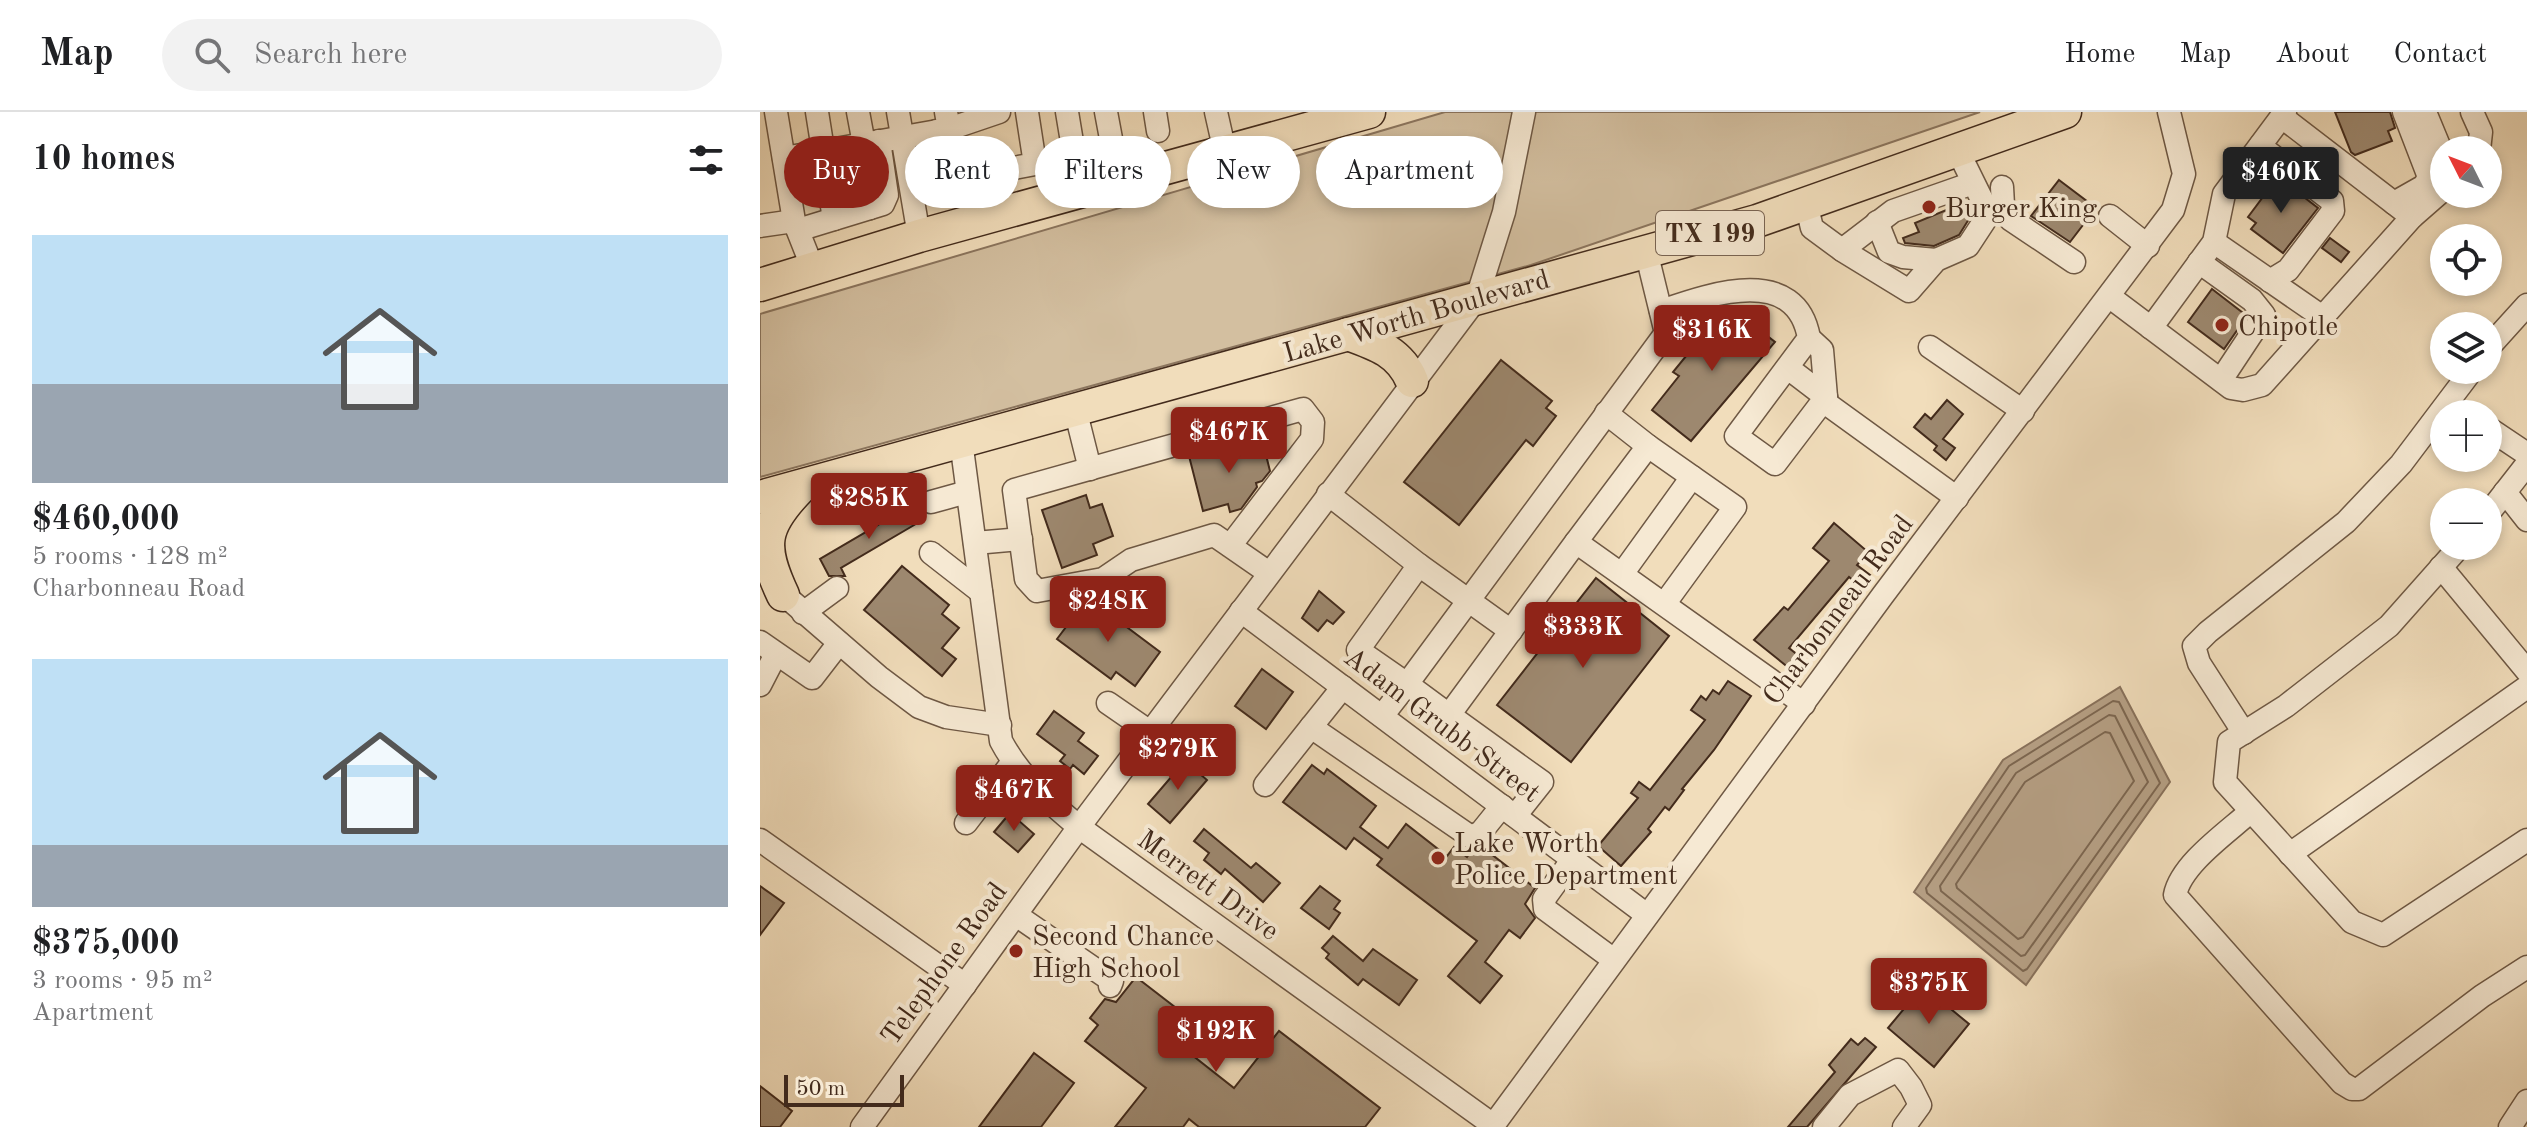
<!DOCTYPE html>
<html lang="en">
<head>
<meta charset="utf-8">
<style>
	body { margin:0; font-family:"Old Standard TT",serif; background:#f2f2f2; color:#202124; height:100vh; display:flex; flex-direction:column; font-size:30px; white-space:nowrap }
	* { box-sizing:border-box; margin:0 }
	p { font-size:26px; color:#757577 }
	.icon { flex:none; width:44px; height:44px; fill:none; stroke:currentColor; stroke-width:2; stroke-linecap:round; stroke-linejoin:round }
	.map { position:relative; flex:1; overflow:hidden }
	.drawer { display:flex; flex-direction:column; background:#fff; width:760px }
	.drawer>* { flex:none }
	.hud { position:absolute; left:24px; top:24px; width:760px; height:72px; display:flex; gap:16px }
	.needle { width:52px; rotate:312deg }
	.controls { position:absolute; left:1670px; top:24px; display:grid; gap:16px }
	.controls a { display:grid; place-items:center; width:72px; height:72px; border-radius:50%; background:#fff; box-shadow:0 4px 12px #0003; font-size:40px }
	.scale { position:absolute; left:24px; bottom:20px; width:120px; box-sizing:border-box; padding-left:8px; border:4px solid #432b1c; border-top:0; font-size:22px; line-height:28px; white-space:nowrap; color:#432b1c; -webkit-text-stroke:6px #f6e9d3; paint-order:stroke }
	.price { position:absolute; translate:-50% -68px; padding:0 18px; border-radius:8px; background:#8f2418; color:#fff; font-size:26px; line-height:52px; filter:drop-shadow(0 2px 4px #0008) }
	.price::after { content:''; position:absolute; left:50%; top:48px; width:24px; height:18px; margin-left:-12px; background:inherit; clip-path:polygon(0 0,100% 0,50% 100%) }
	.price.active { background:#222; color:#fff }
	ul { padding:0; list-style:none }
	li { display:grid; align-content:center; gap:16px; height:424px; padding:0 32px }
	li span { display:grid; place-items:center; height:248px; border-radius:0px; color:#555 }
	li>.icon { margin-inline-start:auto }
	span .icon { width:144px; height:144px; fill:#fffc; stroke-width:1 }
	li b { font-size:34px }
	h2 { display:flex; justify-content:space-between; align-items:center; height:96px; padding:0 32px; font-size:34px }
	.tag { padding:0 28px; border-radius:36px; background:#fff; box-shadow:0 4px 12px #0003; font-size:28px; line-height:72px }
	.tag.active { background:#8f2418; color:#fff }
	header { display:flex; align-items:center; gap:48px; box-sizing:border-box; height:112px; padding:0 40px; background:#fff; border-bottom:2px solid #e0e0e0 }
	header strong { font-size:38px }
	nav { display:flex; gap:44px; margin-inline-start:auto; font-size:28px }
	.search { width:560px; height:72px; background:#f2f2f2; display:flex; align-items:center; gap:20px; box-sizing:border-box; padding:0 28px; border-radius:44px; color:#757577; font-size:30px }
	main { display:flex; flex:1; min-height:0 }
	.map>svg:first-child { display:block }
	.green { fill:#d3bfa0; stroke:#8b755e; stroke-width:2 }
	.water { fill:#b6a085; stroke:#88715b; stroke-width:2 }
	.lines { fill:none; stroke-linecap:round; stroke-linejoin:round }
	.shore { stroke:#7c6650; stroke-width:2 }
	.building { fill:#9d886f; stroke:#432b1c; stroke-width:2 }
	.minor-casing { stroke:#6e5844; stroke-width:25 }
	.highway-casing { stroke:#432b1c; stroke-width:35 }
	.minor { stroke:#f6e9d3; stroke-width:22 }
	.highway { stroke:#f1ddbb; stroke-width:32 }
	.poi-dot { fill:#8f2418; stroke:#f6e9d3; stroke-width:3 }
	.labels { text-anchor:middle; stroke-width:8; stroke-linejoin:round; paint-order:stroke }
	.shield { fill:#f6e9d3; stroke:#796453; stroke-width:2 }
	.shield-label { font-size:26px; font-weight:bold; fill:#432b1c }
	.poi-label { font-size:28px; fill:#432b1c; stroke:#f6e9d3; text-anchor:start }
	.street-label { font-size:28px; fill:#432b1c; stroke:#f6e9d3 }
</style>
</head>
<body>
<header>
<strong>Map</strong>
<div class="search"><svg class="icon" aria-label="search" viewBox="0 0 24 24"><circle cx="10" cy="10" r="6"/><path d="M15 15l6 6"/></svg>Search here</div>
<nav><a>Home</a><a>Map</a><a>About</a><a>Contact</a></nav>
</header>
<main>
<section class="drawer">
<h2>10 homes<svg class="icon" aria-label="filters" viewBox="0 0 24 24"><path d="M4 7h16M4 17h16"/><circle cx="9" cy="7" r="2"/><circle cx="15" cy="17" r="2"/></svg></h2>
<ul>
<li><span style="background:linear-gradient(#bfe0f5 60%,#9aa5b1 0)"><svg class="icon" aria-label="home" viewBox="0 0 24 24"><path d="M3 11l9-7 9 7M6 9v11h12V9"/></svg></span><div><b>$460,000</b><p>5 rooms · 128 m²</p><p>Charbonneau Road</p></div></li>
<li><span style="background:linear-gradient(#bfe0f5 75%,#9aa5b1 0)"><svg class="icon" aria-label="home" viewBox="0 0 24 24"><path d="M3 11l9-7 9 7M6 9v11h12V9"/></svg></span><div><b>$375,000</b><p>3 rooms · 95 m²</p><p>Apartment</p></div></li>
</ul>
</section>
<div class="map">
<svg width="1767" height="1015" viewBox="0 0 1767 1015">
	<rect width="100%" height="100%" fill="#f1ddbb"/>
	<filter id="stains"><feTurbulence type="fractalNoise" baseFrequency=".0025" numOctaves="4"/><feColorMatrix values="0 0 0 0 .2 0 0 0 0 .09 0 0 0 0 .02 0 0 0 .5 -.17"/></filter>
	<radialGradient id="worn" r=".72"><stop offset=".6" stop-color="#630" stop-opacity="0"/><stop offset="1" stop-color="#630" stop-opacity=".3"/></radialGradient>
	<polygon class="green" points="685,0 1220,0 771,153 0,365 0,202"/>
	<polygon class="water" points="1360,575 1410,670 1266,873 1154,780 1243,648"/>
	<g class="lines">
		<g class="shore">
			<polygon points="1353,589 1359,590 1400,671 1267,857 1263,859 1167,781 1166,776 1249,654"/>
			<polygon points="1349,603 1355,604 1388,670 1265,843 1261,844 1181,779 1180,774 1256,661"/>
			<polygon points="1345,620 1350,621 1374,669 1263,825 1258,827 1197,776 1196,772 1265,670"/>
		</g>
	</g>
	<g class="building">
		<polygon points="1575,0 1630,0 1635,16 1628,19 1632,29 1595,43 1591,40"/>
		<polygon points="1518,65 1558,96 1523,141 1491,117 1496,111 1488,105"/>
		<polygon points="1299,68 1336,96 1310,130 1271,104"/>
		<polygon points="1203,91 1209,107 1199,123 1174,134 1145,131 1143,126 1159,120 1155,111"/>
		<polygon points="1570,126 1589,140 1581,150 1562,136"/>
		<polygon points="1452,177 1487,204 1464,237 1428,210"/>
		<polygon points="962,200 973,209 979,202 1015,230 931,329 892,298 919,264 913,260"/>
		<polygon points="741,248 792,289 786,296 796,304 773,334 766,328 699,413 644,370"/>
		<polygon points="1187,288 1203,302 1183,327 1195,336 1186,348 1174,338 1177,334 1154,315 1165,302 1171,307"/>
		<polygon points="503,331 510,359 502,369 496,371 497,375 481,397 470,400 468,392 443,399 429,344 472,332 473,339"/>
		<polygon points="326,383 330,396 342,392 353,424 333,432 337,443 302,456 282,398"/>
		<polygon points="152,393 161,409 81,456 85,464 69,464 60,447"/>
		<polygon points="1074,411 1108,440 1097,453 1110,463 1101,475 1089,465 1029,536 1039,544 1029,556 994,528 1024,495 1028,498 1069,449 1053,436"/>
		<polygon points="142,454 189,493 182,502 199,516 182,536 196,547 182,564 104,498"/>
		<polygon points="836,466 909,524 811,650 737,593"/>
		<polygon points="559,479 584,500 573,512 567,508 558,519 542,506"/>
		<polygon points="328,486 400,540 375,574 356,560 351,567 297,527"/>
		<polygon points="502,557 533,580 506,617 475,594"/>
		<polygon points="968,569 991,584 954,638 922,677 924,678 909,698 905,695 888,717 891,720 861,754 838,734 878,686 871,681 879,670 890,678 945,608 931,598 941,584 946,588 953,578 959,582"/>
		<polygon points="294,599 324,621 318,629 338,644 324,662 313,653 310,657 300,649 305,643 277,622"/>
		<polygon points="425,649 447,668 410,711 388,692"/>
		<polygon points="552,653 564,662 567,657 616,694 600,715 628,736 646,712 687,744 694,735 707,745 711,739 722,735 775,776 765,792 775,806 760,826 749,818 725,850 742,864 720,891 688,864 717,829 617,753 622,747 594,726 586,737 523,690"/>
		<polygon points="250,701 274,722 258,740 234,720"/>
		<polygon points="444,717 491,756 496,751 520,771 503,790 465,757 461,762 444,748 449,741 434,729"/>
		<polygon points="0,774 24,791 0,823"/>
		<polygon points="560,774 580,789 574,797 580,801 569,817 541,796"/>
		<polygon points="573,824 603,849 613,837 657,868 639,893 603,867 598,873 566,846 569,842 562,836"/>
		<polygon points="376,865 433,909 443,897 453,905 427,939 474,976 519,919 620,996 605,1015 439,1015 429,1007 423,1015 355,1015 386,976 325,929 338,913 330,906 345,887 356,890"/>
		<polygon points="1163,874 1209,912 1174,955 1128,916"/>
		<polygon points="1105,926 1116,935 1047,1015 1028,1015 1075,960 1069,953 1091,927 1098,933"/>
		<polygon points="274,941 314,971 281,1015 219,1015"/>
		<polygon points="0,974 32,999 20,1015 0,1015"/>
	</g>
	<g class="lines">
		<defs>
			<g id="minor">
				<polyline points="16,0 34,109 53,157"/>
				<polyline points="57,0 74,107"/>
				<polyline points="98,0 104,32 189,17 186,0"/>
				<polyline points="138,0 159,124"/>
				<polyline points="307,0 314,42"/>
				<polyline points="346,0 352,32"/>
				<polyline points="395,0 398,19"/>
				<polyline points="456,0 465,40"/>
				<polyline points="1665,0 1684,46"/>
				<polyline points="1712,0 1721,20 1719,38"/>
				<polyline points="1522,5 1652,105"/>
				<polyline points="189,17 239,0"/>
				<polyline points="177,19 183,69 275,52 267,0"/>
				<polyline points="1500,34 1572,89 1573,99 1528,158 1510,169"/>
				<polyline points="1198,39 1229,102 1208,134 1176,148 1149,179 1082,138 1133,99 1213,71"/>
				<polyline points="24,46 104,32 110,96 38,118"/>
				<polyline points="1242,75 1243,93 1250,107 1314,150"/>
				<polyline points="1046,91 1052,116 1082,138"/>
				<polyline points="1634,91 1664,74 1669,65 1644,0"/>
				<polyline points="110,96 123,92 127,83 119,29"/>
				<polyline points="1350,104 1388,134"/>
				<polyline points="1117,110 1129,140 1143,145 1176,148"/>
				<polyline points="0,114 34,109"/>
				<polyline points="1454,130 1561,204"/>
				<polyline points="886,139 906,221 647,572 689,603 816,430 1044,592"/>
				<polyline points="1439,150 1492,188 1504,203 1461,268"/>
				<polyline points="1350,185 1471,276 1483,278 1502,273 1652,105 1684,77"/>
				<path d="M901,199c47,-16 135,-48 148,27l-73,98 39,28 51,-67 -38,-29"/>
				<polyline points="1391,216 1454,130 1464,82 1525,0"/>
				<polyline points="1049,226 1062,238 1066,285"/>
				<polyline points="1170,235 1263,299"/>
				<polyline points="1728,236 1767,193"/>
				<polyline points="1063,289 1197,386"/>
				<polyline points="315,297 330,357"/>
				<polyline points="1728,316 1767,342"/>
				<path d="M201,329l40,300c19,36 47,60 78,86l414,298"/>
				<polyline points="888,334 975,395 905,491"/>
				<polyline points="90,361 103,395"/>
				<polyline points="1745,380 1767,408"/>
				<polyline points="568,382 659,453 598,538 647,572 622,604"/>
				<polyline points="171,390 207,380"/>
				<polyline points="1728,402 1767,352"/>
				<polyline points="816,430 888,334 846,301"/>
				<polyline points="215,431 261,427"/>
				<polyline points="470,434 454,423 371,448 343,467 277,479 266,467 254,378 543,297 553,310 552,327 470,434 509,461"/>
				<polyline points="1700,434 1629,514 1526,594 1469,630 1465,670 1592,810 1623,823 1767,728"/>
				<polyline points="171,441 221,480"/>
				<polyline points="659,453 751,519"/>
				<polyline points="1681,455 1767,559"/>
				<polyline points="862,462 932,365"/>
				<polyline points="15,475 119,565 159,595 186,605 240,613"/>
				<polyline points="481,499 887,803"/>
				<polyline points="43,501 77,476"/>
				<polyline points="0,530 52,566 79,531"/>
				<polyline points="0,573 16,542"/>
				<polyline points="583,575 551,615 711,725 721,720 742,694"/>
				<polyline points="348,591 390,620"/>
				<polyline points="689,603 782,670 755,704"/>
				<polyline points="1484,621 1439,551 1434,534 1448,520 1586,410 1641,352 1712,258"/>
				<polyline points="505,673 551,615"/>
				<path d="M1491,699c-23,21 -70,53 -76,84l167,188 10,6h7l123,-93 45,-29"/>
				<polyline points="206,711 252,651"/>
				<polyline points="0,728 205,873"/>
				<polyline points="1530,742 1767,575"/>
				<polyline points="813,747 784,787 785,797 854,848"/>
				<polyline points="256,803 352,869 350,874"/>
				<polyline points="102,1015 319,715 717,186 744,100 764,0"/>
				<polyline points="732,1015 1123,483 1413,98 1424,62 1409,0"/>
				<polyline points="1064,1015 1090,983 1138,958 1151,975 1160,993 1144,1015"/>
				<polyline points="1750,1015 1767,989"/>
			</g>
			<g id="highway">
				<polyline points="0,173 159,124 609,0"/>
				<path d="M588,222c28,10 52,18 64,47"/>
				<polyline points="0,385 997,109 1305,0"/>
				<path d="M23,483c-23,-49 -21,-68 17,-107"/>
			</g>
		</defs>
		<use href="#minor" class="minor-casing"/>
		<use href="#highway" class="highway-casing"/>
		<use href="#minor" class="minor"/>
		<use href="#highway" class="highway"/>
	</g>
	<g class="poi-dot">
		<circle cx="1169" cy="95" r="8"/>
		<circle cx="1462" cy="213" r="8"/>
		<circle cx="678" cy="746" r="8"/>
		<circle cx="256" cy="839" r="8"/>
	</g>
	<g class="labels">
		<rect class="shield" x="896" y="99" width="108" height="44" rx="6"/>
		<g class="shield-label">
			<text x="950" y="130">TX 199</text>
		</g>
		<g class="poi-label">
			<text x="1185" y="105">Burger King</text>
			<text x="1478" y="223">Chipotle</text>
			<text x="694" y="740">Lake Worth<tspan x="694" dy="32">Police Department</tspan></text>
			<text x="272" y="833">Second Chance<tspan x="272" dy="32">High School</tspan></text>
		</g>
		<g class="street-label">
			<text transform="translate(656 203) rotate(-16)" y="10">Lake Worth Boulevard</text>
			<text transform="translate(1077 497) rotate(-53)" y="10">Charbonneau Road</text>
			<text transform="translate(683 612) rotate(37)" y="10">Adam Grubb Street</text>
			<text transform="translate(449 772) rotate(36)" y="10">Merrett Drive</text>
			<text transform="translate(183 851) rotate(-54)" y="10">Telephone Road</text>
		</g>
	</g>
	<rect width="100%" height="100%" filter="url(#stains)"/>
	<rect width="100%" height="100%" fill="url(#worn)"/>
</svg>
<div class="controls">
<a><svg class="needle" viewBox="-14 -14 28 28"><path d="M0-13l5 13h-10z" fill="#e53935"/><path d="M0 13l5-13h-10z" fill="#757577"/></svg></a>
<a><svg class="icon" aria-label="locate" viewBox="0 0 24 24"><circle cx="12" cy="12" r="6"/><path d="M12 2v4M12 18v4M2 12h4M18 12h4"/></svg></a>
<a><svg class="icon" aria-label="layers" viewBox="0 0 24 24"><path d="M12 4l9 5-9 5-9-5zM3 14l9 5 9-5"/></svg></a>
<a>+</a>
<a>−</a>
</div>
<div class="scale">50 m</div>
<b class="price active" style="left:1521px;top:103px">$460K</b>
<b class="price" style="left:952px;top:261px">$316K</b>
<b class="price" style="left:469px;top:363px">$467K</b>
<b class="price" style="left:109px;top:429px">$285K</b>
<b class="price" style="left:348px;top:532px">$248K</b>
<b class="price" style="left:823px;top:558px">$333K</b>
<b class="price" style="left:418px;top:680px">$279K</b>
<b class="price" style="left:254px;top:721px">$467K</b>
<b class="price" style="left:1169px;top:914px">$375K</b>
<b class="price" style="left:456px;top:962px">$192K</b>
<div class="hud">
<a class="tag active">Buy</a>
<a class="tag">Rent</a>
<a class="tag">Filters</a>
<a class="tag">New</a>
<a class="tag">Apartment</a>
</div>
</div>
</main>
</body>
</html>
